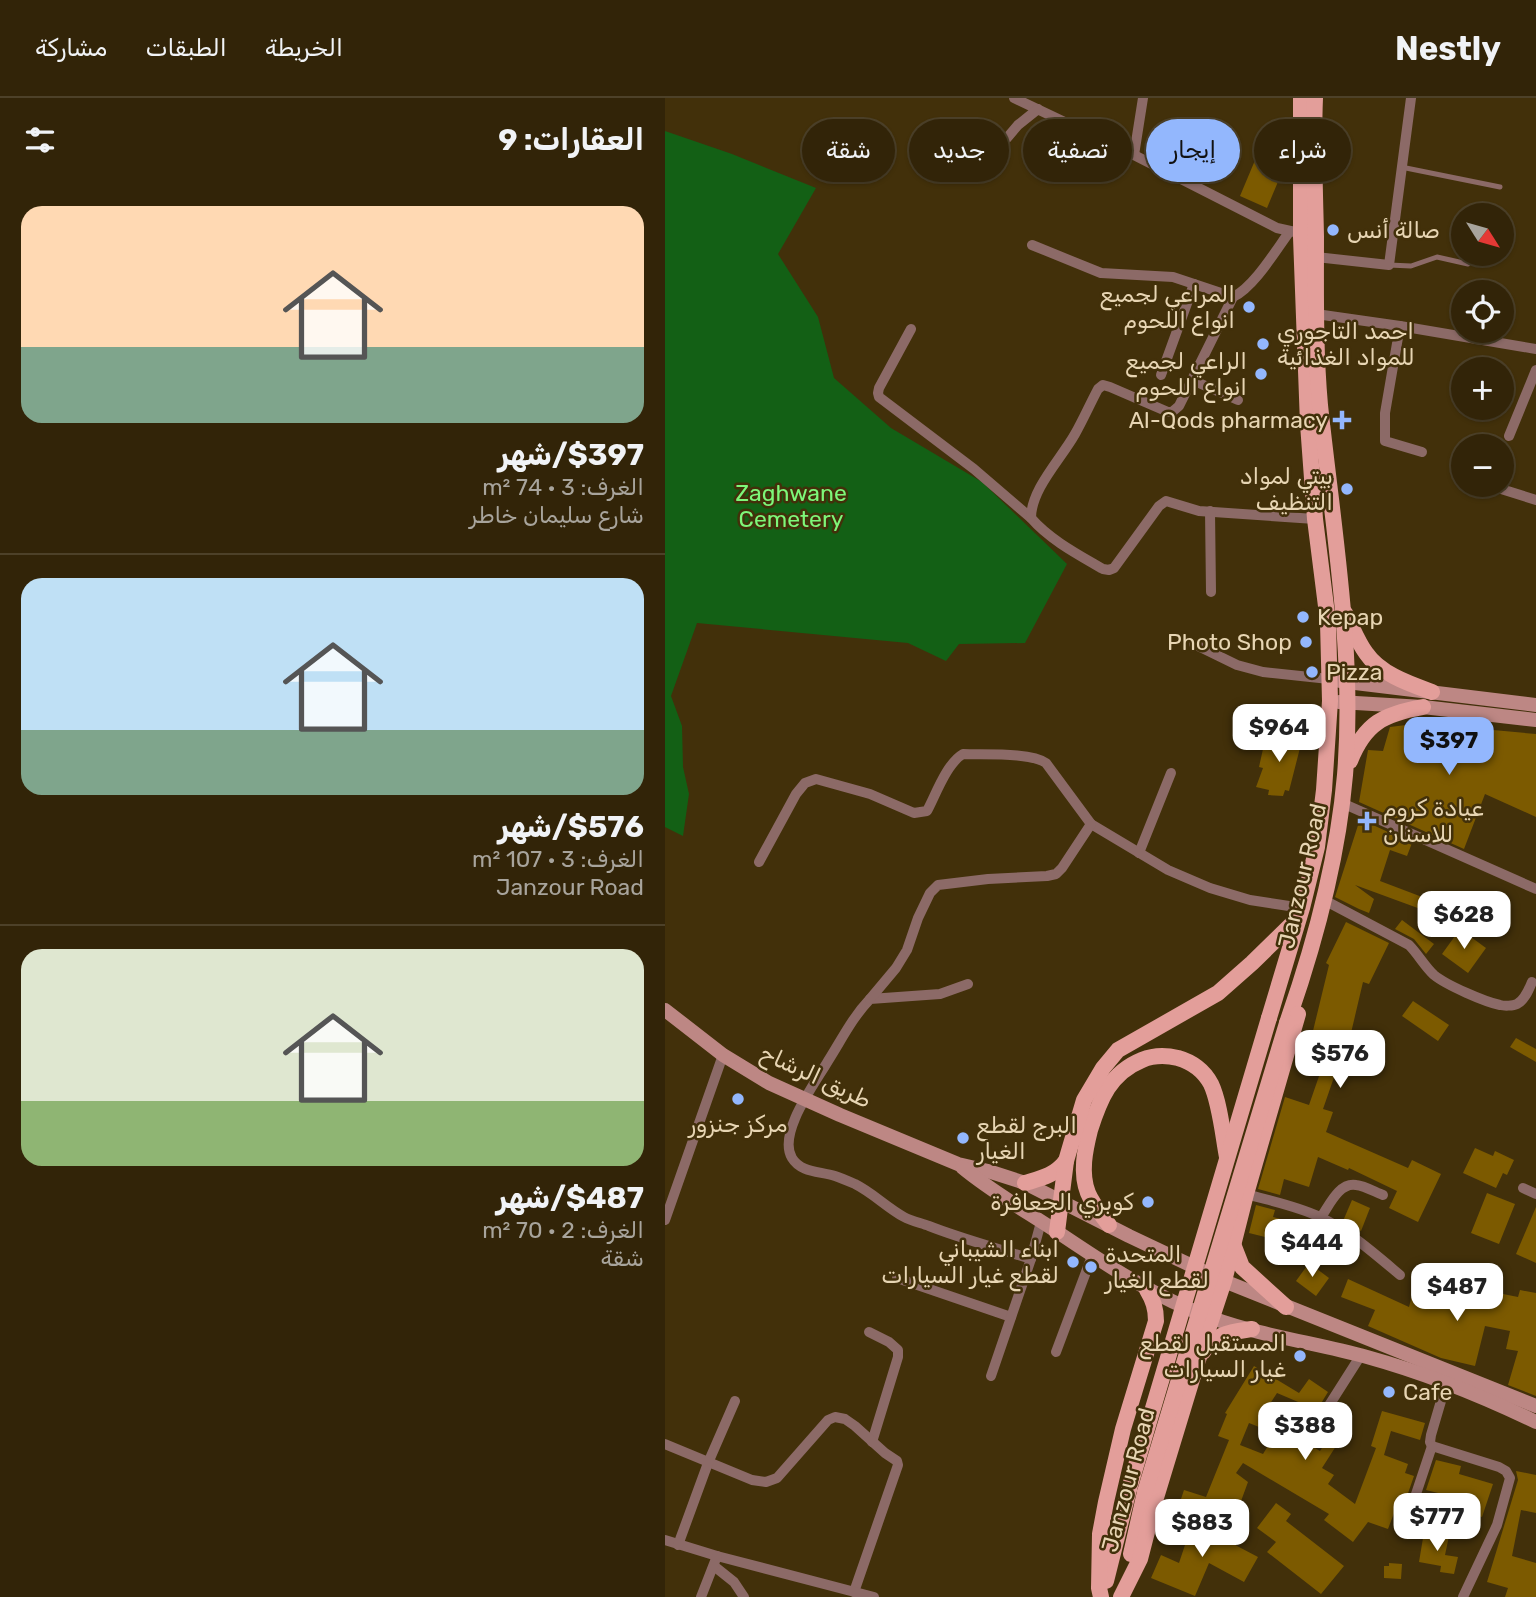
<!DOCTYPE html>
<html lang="ar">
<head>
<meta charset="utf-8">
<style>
	body { margin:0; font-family:Rubik,Vazirmatn,sans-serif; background:#3a2c12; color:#f1f3f6; direction:rtl; height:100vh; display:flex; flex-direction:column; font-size:26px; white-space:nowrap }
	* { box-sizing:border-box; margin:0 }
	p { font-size:23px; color:#a8a49c }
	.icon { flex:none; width:38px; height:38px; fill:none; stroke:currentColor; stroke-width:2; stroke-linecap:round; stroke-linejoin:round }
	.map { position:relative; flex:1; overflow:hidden; direction:ltr }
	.details { display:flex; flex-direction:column; background:#322408; width:665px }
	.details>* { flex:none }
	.guide { position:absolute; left:21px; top:21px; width:665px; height:63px; direction:rtl; display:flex; gap:14px }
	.needle { width:46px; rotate:127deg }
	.fabs { position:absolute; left:786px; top:105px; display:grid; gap:14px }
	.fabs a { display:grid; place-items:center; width:63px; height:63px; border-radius:50%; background:#322408; box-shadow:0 2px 5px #0004,0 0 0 2px #4d4129; font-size:35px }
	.price { position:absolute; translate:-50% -60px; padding:0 16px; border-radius:14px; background:#fff; color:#222; font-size:23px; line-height:46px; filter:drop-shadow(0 2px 4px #0008) }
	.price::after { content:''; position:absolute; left:50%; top:42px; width:21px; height:16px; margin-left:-10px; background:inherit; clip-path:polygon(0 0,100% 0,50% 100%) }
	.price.active { background:#93b7fd; color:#111 }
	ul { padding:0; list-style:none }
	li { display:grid; align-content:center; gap:14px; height:371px; padding:0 21px }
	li+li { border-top:2px solid #4d4129 }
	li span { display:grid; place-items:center; height:217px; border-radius:21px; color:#555 }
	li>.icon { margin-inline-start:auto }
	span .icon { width:126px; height:126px; fill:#fffc; stroke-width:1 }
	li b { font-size:30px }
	h2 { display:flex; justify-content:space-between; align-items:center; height:84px; padding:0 21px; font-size:30px }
	.chip { padding:0 24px; border-radius:32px; background:#322408; box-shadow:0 2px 5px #0004,0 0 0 2px #4d4129; font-size:24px; line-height:63px }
	.chip.active { background:#93b7fd; color:#111 }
	header { display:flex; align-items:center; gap:42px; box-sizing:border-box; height:98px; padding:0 35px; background:#322408; border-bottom:2px solid #4d4129 }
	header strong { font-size:33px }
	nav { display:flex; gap:38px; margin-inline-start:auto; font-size:24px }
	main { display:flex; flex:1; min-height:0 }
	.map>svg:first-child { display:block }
	.green { fill:#136015 }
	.building { fill:#7c5a00 }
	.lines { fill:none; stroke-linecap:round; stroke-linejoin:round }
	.service { stroke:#8c6a67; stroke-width:5 }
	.minor { stroke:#8c6a67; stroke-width:10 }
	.secondary { stroke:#bd8784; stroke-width:14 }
	.primary { stroke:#e39e9a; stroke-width:16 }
	.primary-bridge { stroke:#e39e9a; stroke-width:16 }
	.poi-dot { fill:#93b7fd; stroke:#42300a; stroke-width:2.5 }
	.labels { text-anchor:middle; stroke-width:5; stroke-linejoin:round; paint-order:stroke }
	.poi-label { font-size:23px; fill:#e7d5b3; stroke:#42300a; text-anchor:start }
	.park-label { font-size:23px; fill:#7df779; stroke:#42300a }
	.street-label { font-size:23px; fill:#e7d5b3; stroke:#42300a }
</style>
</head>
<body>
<header>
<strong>Nestly</strong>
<nav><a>الخريطة</a><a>الطبقات</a><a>مشاركة</a></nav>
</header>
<main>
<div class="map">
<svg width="871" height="1499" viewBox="0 0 871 1499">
	<rect width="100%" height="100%" fill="#42300a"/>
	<polygon class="green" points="0,33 67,56 151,90 113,156 153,219 169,280 226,330 317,384 402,466 360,545 294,546 281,563 243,545 32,525 6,598 17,628 18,669 24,696 18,738 0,729"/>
	<g class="building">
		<polygon points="596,48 615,56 607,75 615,79 602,110 575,98"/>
		<polygon points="741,627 784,628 871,636 871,719 820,696 799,751 694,704 703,652 718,653 725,629"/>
		<polygon points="605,634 631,639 630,644 636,646 624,693 620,692 618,698 603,697 604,692 591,689 598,670 594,669 598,651 602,651"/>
		<polygon points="695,721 747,745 742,758 725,752 715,783 773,805 769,816 690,787 709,801 704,815 694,811 670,799"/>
		<polygon points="737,822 769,846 761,856 749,841 730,831"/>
		<polygon points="681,824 724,845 704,886 698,884 682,952 712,964 707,975 675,962 658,1011 668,1014 661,1034 743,1070 747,1062 776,1076 753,1124 724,1110 732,1093 684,1070 683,1072 653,1059 644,1089 619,1081 615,1097 593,1091 620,999 644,1007 661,958 636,952 640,935 647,937 664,867 661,865"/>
		<polygon points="795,831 821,850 803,875 777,856"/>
		<polygon points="748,903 784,927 773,943 737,918"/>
		<polygon points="851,940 871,951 871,964 845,949"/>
		<polygon points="810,1050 828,1058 830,1053 849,1062 842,1077 838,1075 831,1090 798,1075"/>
		<polygon points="822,1095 850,1106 834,1146 806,1135"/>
		<polygon points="687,1102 705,1110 696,1133 678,1123"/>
		<polygon points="591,1107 610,1112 608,1119 642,1128 637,1148 584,1135"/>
		<polygon points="871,1109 871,1165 851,1156"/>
		<polygon points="644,1165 664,1180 651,1198 631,1183"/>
		<polygon points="769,1179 799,1193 802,1180 819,1184 814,1197 830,1204 833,1195 853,1199 855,1192 871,1195 871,1298 843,1287 853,1253 841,1251 845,1233 820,1228 810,1268 776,1260 703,1228 710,1212 676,1199 683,1181 744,1209 751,1182 766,1187"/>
		<polygon points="589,1268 634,1295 644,1281 663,1294 652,1312 612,1295 597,1318 603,1321 599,1331 584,1325 575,1347 598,1356 609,1338 629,1349 634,1341 655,1353 664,1339 673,1345 657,1370 669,1377 663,1386 690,1406 711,1350 706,1348 717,1313 760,1325 755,1342 726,1333 719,1357 743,1366 740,1375 749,1378 740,1404 734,1402 723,1431 703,1424 688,1444 659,1422 664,1416 578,1365 571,1375 583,1384 568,1425 515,1404 519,1392 541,1399 564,1342 553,1338 562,1316 560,1315"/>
		<polygon points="771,1362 796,1368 794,1376 828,1386 817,1419 790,1410 793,1400 761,1392"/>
		<polygon points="851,1373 871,1377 871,1415 856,1412 847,1458 871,1465 871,1499 840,1499 843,1490 822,1484 853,1382"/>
		<polygon points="611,1405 626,1416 621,1423 679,1468 656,1496 602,1454 611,1444 592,1430"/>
		<polygon points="515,1418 593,1459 579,1484 544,1465 530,1498 486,1480 496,1457 514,1465 522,1441 508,1437"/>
		<polygon points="759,1434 784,1438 780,1457 793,1459 789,1476 775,1474 776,1468 754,1464"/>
		<polygon points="724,1465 737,1466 736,1481 719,1480 719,1468 724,1468"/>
	</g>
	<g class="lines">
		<g class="service">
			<polyline points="736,69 835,89"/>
			<polyline points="724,167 746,168 772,159 803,166"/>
		</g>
		<g class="minor">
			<polyline points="349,0 469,57 612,130 630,134"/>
			<polyline points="469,57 478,0"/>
			<polyline points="325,60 353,27 373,11"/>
			<polyline points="367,147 436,175 508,179 568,199"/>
			<polyline points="651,159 724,167 746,0"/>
			<polyline points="651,216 735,228 871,251"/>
			<polyline points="735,228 720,315 720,343 757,354"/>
			<path d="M246,231l-32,59 -1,5 1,4 95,72 57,49c19,22 48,37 72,51l6,1 5,-2 45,-62 7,-5 33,10 116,8"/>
			<polyline points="496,277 529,186"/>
			<polyline points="527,282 573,302"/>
			<polyline points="844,338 871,272"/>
			<polyline points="833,390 871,402"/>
			<polyline points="545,413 546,494"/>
			<path d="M366,420c0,-29 30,-59 44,-84 8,-14 15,-30 23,-45l5,-4 7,2 58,25h4l7,-6 54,-109c21,-10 43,-47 57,-66"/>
			<polyline points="529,546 572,567 598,574 664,581"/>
			<polyline points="677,705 871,791"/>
			<polyline points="474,755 506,675"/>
			<path d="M94,764l37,-68 9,-11 11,-4 54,15 44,19 13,-2c9,-17 20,-48 36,-57 21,1 67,-2 83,9l45,61 77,46 42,18 40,12 52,8"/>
			<path d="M659,802l85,45c9,9 16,22 25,30 12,10 51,27 66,30 4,1 13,1 17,-1 8,-4 12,-15 15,-22"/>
			<path d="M303,886l-28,10 -70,5c-18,19 -28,40 -42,62 -12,21 -51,72 -36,97 9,15 28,13 43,18 6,2 13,5 20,8 18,9 31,23 49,33 7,4 17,6 25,9 33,13 68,22 102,33"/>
			<polyline points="205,901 231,870 242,852 253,820 265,795 273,787 323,781 382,778 391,776 397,770 426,726"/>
			<polyline points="858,1090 871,1096"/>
			<path d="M581,1096c25,7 51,12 74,23 29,14 55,37 80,58"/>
			<path d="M656,1119c8,-11 18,-35 35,-32 9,1 19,7 27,10"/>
			<polyline points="0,1122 58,957"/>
			<polyline points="232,1180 346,1219"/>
			<polyline points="204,1234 224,1244 233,1252 233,1259 207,1344"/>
			<polyline points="391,1254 427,1158"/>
			<polyline points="326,1278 366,1161 376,1124"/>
			<polyline points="781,1286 766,1337 765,1344 767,1348 834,1369 841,1373 845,1380 832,1427 798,1499"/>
			<polyline points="649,1331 696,1257"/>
			<polyline points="0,1346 87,1382 101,1384 112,1380 163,1322 170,1319 180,1321 190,1328 220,1355 232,1363 233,1367 189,1494"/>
			<polyline points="738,1435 767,1348"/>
			<polyline points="0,1442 52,1458 209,1499"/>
			<polyline points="13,1447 43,1365 70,1303"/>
			<polyline points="49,1468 69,1484 79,1499"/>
			<polyline points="36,1499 52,1458"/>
		</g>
		<g class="secondary">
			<polyline points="664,581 682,584 871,607"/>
			<polyline points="674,604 758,609 871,622"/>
			<polyline points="0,912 58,957 104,985 175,1017 293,1066 323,1073 360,1085 464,1138 559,1183 871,1308"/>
			<path d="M297,1069c30,25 64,44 97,66 49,33 97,65 153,85 50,18 104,25 155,39 58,16 115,39 169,65"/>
		</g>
		<g class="primary">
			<path d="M680,515c7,13 12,28 21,40 14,21 44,31 66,39"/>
			<path d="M685,663c15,-38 34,-47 73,-54"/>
			<polyline points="604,920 637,810 652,749 659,692 665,603 663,524 650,421 643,326 636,139 636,0"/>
			<path d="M622,925c27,-77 51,-166 58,-248 10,-123 -12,-247 -25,-370 -5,-56 -4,-113 -4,-169 -1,-46 -3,-92 -1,-138"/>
			<path d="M360,1085c17,-5 29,-7 41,-22"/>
			<path d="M444,1127c-7,-10 -16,-20 -21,-32 -8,-20 -3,-43 2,-63 10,-31 20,-57 52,-70 12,-5 23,-5 36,-2 14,4 26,13 33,26 9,19 12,52 16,73"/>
			<polyline points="392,1134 401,1063 419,1002 438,970 453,952 553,895 587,865 632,821"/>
			<polyline points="568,1146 577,1169 621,1209"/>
			<path d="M538,1254c11,-19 29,-20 49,-23"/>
			<polyline points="466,1456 480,1394"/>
			<polyline points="441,1483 464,1391"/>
			<path d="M436,1499l-2,-9 1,-54 6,-32 17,-73 33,-108c0,-13 -3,-21 -9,-31"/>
			<polyline points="456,1499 475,1461 490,1403 532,1265 559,1183 581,1096 633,916"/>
		</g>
		<g class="primary-bridge">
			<polyline points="464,1391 604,920"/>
			<polyline points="480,1394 622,925"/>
		</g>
	</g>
	<g class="poi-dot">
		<circle cx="668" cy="132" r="7"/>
		<circle cx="584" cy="209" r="7"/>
		<circle cx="598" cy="246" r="7"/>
		<circle cx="596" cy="276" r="7"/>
		<path d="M673.5 311.5h7v7h7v7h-7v7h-7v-7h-7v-7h7z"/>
		<circle cx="682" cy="391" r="7"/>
		<circle cx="638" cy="519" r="7"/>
		<circle cx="641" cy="544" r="7"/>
		<circle cx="647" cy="574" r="7"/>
		<path d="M698.5 712.5h7v7h7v7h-7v7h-7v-7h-7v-7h7z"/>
		<circle cx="73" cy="1001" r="7"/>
		<circle cx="298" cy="1040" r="7"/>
		<circle cx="483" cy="1104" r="7"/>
		<circle cx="408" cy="1164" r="7"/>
		<circle cx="426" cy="1169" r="7"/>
		<circle cx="635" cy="1258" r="7"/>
		<circle cx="724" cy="1294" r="7"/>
	</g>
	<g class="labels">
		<g class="poi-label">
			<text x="682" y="140">صالة أنس</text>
			<text x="570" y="204" text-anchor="end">المراعي لجميع<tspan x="570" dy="26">انواع اللحوم</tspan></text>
			<text x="612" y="241">احمد التاجوري<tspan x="612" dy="26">للمواد الغذائية</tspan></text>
			<text x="582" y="271" text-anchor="end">الراعي لجميع<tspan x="582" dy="26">انواع اللحوم</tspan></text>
			<text x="663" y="330" text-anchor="end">Al-Qods pharmacy</text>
			<text x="668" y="386" text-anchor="end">بيتي لمواد<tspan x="668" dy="26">التنظيف</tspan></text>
			<text x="652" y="527">Kepap</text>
			<text x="627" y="552" text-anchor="end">Photo Shop</text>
			<text x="661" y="582">Pizza</text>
			<text x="718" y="718">عيادة كروم<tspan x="718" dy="26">للاسنان</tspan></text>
			<text x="73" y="1034" text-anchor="middle">مركز جنزور</text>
			<text x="312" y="1035">البرج لقطع<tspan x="312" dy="26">الغيار</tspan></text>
			<text x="469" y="1112" text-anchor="end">كوبري الجعافرة</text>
			<text x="394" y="1159" text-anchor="end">ابناء الشيباني<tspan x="394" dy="26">لقطع غيار السيارات</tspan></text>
			<text x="440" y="1164">المتحدة<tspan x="440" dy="26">لقطع الغيار</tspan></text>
			<text x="621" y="1253" text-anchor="end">المستقبل لقطع<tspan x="621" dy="26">غيار السيارات</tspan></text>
			<text x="738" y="1302">Cafe</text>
		</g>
		<g class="park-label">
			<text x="126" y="403">Zaghwane<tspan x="126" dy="26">Cemetery</tspan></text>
		</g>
		<g class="street-label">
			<text transform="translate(637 778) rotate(-77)" y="8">Janzour Road</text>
			<text transform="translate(151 978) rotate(25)" y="8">طريق الرشاح</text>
			<text transform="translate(463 1382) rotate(-75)" y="8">Janzour Road</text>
		</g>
	</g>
</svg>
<div class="fabs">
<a><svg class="needle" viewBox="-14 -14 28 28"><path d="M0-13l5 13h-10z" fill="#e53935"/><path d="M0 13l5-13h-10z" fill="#a8a49c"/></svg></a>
<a><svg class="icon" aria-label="locate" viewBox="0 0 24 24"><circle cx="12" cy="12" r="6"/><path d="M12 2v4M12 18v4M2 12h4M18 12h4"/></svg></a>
<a>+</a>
<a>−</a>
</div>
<b class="price" style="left:614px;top:666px">$964</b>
<b class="price active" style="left:784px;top:679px">$397</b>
<b class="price" style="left:799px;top:853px">$628</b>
<b class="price" style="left:675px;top:992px">$576</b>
<b class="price" style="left:647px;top:1181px">$444</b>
<b class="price" style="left:792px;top:1225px">$487</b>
<b class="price" style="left:640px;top:1364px">$388</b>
<b class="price" style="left:772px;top:1455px">$777</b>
<b class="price" style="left:537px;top:1461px">$883</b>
<div class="guide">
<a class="chip">شراء</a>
<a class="chip active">إيجار</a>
<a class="chip">تصفية</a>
<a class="chip">جديد</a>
<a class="chip">شقة</a>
</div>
</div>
<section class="details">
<h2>العقارات: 9<svg class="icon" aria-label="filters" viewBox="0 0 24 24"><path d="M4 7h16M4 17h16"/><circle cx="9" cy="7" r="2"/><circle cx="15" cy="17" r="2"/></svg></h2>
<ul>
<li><span style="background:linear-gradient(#ffd9b3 65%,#7fa58c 0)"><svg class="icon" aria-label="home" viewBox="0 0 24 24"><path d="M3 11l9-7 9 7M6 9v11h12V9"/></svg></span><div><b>$397/شهر</b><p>الغرف: 3 · 74 m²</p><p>شارع سليمان خاطر</p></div></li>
<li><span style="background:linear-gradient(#bfe0f5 70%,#7fa58c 0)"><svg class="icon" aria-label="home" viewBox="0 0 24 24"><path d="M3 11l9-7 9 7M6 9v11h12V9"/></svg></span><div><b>$576/شهر</b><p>الغرف: 3 · 107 m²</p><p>Janzour Road</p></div></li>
<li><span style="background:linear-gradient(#dfe7d0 70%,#8fb573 0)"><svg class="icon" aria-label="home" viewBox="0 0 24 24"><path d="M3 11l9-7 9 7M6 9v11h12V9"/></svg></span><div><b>$487/شهر</b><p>الغرف: 2 · 70 m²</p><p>شقة</p></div></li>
</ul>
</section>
</main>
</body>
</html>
